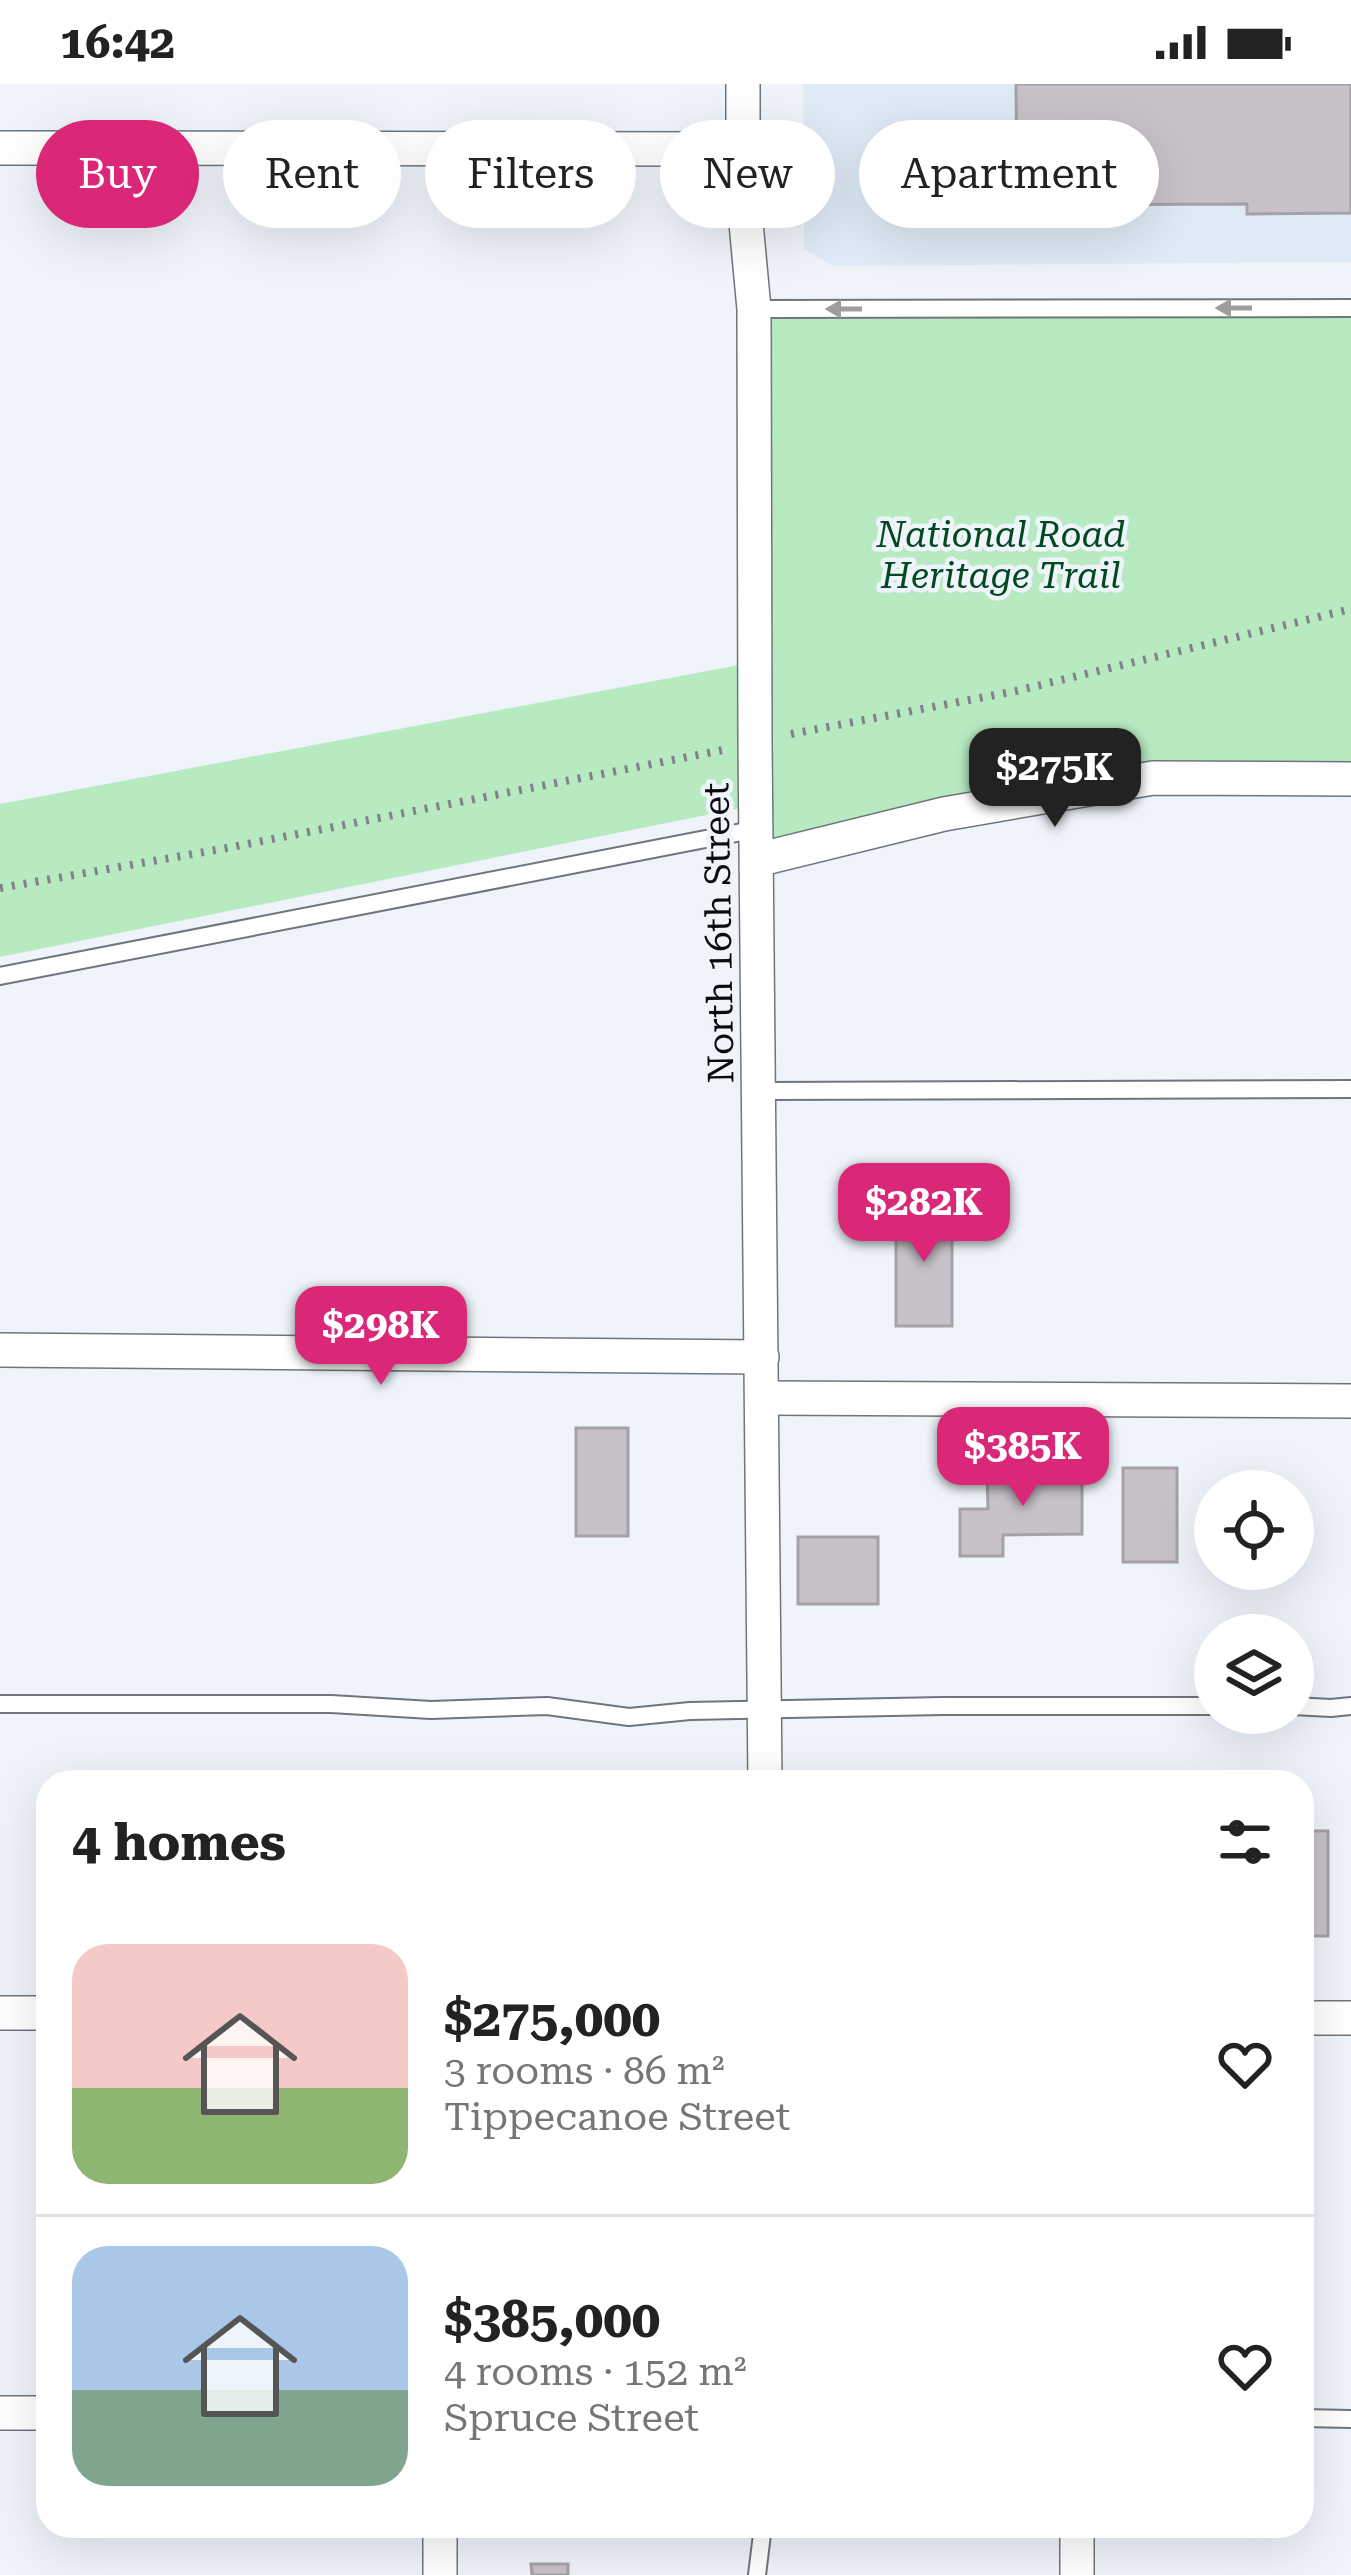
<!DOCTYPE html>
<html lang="en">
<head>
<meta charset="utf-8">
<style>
	body { margin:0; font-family:"Roboto Serif",serif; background:#f6f6f6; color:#222; height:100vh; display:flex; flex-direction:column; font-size:45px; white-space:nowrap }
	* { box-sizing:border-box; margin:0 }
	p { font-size:39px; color:#767676 }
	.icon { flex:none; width:66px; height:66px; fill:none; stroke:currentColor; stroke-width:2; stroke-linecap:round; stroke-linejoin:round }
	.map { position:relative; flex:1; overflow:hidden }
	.side { position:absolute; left:36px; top:1686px; width:1278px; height:768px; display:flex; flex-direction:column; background:#fff; border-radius:36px; box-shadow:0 12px 48px #0002 }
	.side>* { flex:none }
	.banner { position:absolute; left:36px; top:36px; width:1281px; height:108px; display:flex; gap:24px }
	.fabs { position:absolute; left:1194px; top:1386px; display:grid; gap:24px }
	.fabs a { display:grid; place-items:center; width:120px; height:120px; border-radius:50%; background:#fff; box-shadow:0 12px 48px #0002; font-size:60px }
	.price { position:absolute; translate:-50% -102px; padding:0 27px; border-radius:24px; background:#db2777; color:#fff; font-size:39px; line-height:78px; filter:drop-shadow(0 3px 6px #0008) }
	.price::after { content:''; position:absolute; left:50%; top:72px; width:36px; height:27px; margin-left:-18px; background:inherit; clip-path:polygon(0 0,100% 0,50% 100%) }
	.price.on { background:#222; color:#fff }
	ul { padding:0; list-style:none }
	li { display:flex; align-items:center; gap:36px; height:300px; padding:0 36px }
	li+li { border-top:3px solid #e0e0e0 }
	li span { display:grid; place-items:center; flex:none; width:336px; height:240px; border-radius:36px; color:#555 }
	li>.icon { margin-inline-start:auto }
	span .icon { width:144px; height:144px; fill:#fffc; stroke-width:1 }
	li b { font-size:51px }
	h2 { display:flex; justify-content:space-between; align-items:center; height:144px; padding:0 36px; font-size:51px }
	.chip { padding:0 42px; border-radius:54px; background:#fff; box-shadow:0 12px 48px #0002; font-size:42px; line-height:108px }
	.chip.on { background:#db2777; color:#fff }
	.status { display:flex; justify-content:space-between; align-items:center; height:84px; padding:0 60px; background:#fff; direction:ltr }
	.status svg { height:33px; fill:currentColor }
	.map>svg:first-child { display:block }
	.built { fill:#deeaf6 }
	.green { fill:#b8eac2 }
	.building { fill:#c7c2c9; stroke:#a5a1a7; stroke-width:3 }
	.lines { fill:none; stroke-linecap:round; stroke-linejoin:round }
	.service-casing { stroke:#70757b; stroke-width:20 }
	.minor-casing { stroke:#70757b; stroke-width:36 }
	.path { stroke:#7f8387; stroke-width:8; stroke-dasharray:3 9; stroke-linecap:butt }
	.service { stroke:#fff; stroke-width:16 }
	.minor { stroke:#fff; stroke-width:33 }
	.oneway { fill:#9d9d9e }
	.labels { text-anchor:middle; stroke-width:9; stroke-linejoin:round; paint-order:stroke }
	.park-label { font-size:36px; font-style:italic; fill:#014a1f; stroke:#eef4fa }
	.street-label { font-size:36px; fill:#0a0b0d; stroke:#eef4fa }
</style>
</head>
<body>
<div class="status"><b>16:42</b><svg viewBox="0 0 49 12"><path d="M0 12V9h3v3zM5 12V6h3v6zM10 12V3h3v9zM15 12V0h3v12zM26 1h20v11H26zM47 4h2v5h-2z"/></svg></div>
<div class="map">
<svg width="1351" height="2491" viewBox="0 0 1351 2491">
	<rect width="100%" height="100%" fill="#eef4fa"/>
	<polygon class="built" points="803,0 1351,0 1351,178 833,182 804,165"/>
	<polygon class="green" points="1351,224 1351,695 1153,694 757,776 756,721 0,873 0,720 755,578 754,225"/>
	<g class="building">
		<polygon points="1016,0 1351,0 1351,129 1247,130 1247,120 1017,121"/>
		<rect x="896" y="1120" width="56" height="122"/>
		<rect x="576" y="1344" width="52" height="108"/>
		<polygon points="1022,1384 1082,1384 1082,1450 1003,1451 1003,1472 960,1472 960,1425 988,1425 987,1389 1022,1389"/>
		<rect x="1123" y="1384" width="54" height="94"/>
		<rect x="798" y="1453" width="80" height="67"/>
		<rect x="1302" y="1747" width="26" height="105"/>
		<polygon points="531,2480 568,2480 568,2491 532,2491"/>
	</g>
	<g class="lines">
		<defs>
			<g id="service">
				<polyline points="754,225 1351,224"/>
				<polyline points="0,892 757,745"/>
				<polyline points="759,1007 1351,1005"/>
				<polyline points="0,1620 331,1620 431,1626 547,1622 629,1633 690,1627 943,1622 1215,1622"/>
				<polyline points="1293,1622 1331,1624 1351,1622"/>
				<polyline points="1302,2334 1351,2335"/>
				<polyline points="757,2491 763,2442"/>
			</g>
			<g id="minor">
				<polyline points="743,0 743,107 754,225 755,658 765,1698"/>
				<polyline points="0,64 743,65"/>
				<polyline points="757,776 944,730 1153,694 1351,695"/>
				<polyline points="0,1266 762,1273"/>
				<polyline points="763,1314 1351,1317"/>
				<polyline points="0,1929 48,1929"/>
				<polyline points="1302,1934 1351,1934"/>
				<polyline points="0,2329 48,2329"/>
				<polyline points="440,2442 440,2491"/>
				<polyline points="1077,2491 1077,2442"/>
			</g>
		</defs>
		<use href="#service" class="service-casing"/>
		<use href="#minor" class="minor-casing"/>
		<g class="path">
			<polyline points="791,650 1016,607 1351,525"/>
			<polyline points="0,804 227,764 723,666"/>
		</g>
		<use href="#service" class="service"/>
		<use href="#minor" class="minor"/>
	</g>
	<defs><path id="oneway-solid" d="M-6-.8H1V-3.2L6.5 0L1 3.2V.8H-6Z" transform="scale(3)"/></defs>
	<g class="oneway">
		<use href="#oneway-solid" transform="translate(1234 224) rotate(180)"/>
		<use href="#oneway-solid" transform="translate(844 225) rotate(180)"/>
	</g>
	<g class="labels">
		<g class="park-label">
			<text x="1001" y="463">National Road<tspan x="1001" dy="41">Heritage Trail</tspan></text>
		</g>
		<g class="street-label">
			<text transform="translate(718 849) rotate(-91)" y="13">North 16th Street</text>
		</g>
	</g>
</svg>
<div class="fabs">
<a><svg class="icon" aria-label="locate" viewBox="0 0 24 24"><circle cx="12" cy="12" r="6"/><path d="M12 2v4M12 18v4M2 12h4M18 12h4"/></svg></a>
<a><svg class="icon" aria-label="layers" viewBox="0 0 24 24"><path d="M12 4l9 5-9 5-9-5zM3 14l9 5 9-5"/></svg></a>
</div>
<b class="price on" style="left:1055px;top:746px">$275K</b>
<b class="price" style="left:924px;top:1181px">$282K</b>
<b class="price" style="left:381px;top:1304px">$298K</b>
<b class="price" style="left:1023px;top:1425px">$385K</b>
<div class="banner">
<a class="chip on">Buy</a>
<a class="chip">Rent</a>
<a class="chip">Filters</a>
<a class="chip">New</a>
<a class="chip">Apartment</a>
</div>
<section class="side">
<h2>4 homes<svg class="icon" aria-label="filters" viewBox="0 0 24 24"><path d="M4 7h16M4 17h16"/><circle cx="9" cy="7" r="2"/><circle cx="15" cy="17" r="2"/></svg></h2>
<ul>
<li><span style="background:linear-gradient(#f6c9c9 60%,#8fb573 0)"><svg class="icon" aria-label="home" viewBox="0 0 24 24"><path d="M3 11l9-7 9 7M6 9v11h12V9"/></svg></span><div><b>$275,000</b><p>3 rooms · 86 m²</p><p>Tippecanoe Street</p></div><svg class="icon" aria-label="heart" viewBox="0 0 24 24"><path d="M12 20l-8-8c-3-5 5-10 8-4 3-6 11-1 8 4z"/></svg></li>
<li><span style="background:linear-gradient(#a9c7e8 60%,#7fa58c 0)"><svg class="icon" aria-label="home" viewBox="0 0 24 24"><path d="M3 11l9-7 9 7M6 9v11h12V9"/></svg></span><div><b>$385,000</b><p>4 rooms · 152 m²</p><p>Spruce Street</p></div><svg class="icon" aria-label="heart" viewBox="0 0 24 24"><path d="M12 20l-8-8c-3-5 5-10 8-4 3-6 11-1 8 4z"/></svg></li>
</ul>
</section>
</div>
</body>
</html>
